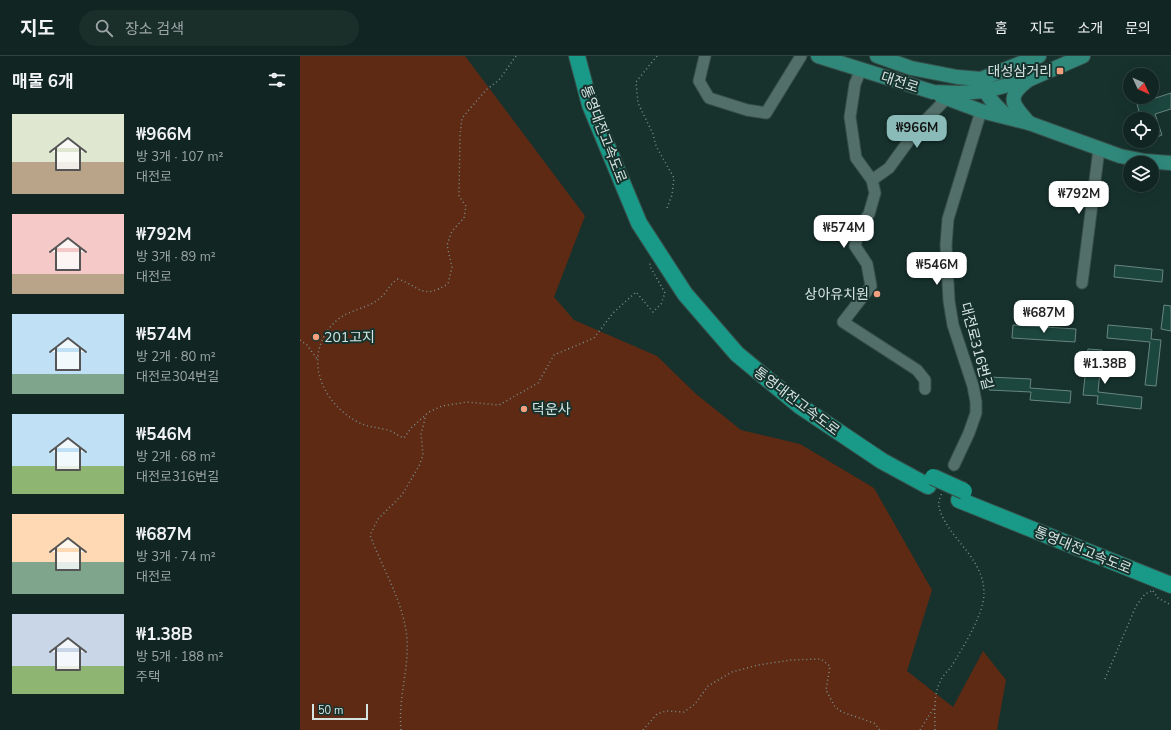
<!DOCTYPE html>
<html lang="ko">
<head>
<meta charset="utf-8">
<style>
	body { margin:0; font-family:"Nunito Sans","Noto Sans KR",sans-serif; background:#1a2e2a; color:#f1f3f6; height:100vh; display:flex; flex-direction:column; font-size:15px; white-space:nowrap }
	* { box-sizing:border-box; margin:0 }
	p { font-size:13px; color:#9ca5a5 }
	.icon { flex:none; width:22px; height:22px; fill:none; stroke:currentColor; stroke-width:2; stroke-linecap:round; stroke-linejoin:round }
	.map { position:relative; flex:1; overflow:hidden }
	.drawer { display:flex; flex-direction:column; background:#112622; width:300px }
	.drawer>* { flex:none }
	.needle { width:26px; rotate:134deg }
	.fabs { position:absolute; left:823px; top:12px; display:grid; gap:8px }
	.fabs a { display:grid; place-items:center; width:36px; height:36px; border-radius:50%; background:#112622; box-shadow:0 4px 16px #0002,0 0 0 1px #304340; font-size:20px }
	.scale { position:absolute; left:12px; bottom:10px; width:56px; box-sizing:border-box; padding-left:4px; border:2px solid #d5e4e1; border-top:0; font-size:11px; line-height:14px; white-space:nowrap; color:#d5e4e1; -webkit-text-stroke:3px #17322d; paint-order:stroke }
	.price { position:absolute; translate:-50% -34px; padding:0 9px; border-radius:8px; background:#fff; color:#222; font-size:13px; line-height:26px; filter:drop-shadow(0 1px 2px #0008) }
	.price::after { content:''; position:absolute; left:50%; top:24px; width:12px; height:9px; margin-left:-6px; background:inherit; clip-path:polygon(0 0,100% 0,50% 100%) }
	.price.current { background:#8bbbb9; color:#111 }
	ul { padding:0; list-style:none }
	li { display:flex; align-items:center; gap:12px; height:100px; padding:0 12px }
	li span { display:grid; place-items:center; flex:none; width:112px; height:80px; border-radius:0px; color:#555 }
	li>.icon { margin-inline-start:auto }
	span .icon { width:48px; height:48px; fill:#fffc; stroke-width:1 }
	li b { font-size:17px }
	h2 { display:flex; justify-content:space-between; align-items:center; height:48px; padding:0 12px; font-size:17px }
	header { display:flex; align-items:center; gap:24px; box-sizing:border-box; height:56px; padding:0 20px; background:#112622; border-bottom:1px solid #304340 }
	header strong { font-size:19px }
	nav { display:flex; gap:22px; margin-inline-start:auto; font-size:14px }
	.search { width:280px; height:36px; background:#1a2e2a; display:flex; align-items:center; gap:10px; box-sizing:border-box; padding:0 14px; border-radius:22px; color:#9ca5a5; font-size:15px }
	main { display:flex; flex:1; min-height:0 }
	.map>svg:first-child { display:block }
	.green { fill:#5e2a14 }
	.building { fill:#1c473f; stroke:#68857f }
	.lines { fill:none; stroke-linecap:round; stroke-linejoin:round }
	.minor-casing { stroke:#374f4a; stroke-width:13 }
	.major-casing { stroke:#374f4a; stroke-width:16 }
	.highway-casing { stroke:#374f4a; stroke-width:18 }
	.path { stroke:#798e8a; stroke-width:1.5; stroke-dasharray:1 3; stroke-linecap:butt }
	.minor { stroke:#536f69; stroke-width:11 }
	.major { stroke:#30887b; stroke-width:14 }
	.highway { stroke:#199987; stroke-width:16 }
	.highway-bridge-casing { stroke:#374f4a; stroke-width:18; stroke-linecap:butt }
	.highway-bridge { stroke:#199987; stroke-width:16 }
	.poi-dot { fill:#f2a080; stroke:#17322d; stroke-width:1.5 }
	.labels { text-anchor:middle; stroke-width:4; stroke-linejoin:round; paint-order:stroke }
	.poi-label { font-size:14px; fill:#d5e4e1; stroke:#17322d; text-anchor:end }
	.street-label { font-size:14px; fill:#d5e4e1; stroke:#17322d }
</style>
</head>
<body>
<header>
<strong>지도</strong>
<div class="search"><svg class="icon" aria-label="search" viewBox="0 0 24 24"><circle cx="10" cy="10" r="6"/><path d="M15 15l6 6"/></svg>장소 검색</div>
<nav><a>홈</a><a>지도</a><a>소개</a><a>문의</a></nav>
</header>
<main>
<section class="drawer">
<h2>매물 6개<svg class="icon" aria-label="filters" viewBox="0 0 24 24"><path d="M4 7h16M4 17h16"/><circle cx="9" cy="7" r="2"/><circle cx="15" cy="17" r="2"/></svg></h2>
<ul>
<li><span style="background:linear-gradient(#dfe7d0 60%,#b9a48a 0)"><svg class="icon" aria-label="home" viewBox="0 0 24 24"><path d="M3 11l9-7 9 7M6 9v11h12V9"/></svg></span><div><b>₩966M</b><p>방 3개 · 107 m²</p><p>대전로</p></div></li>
<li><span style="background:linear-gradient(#f6c9c9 75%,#b9a48a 0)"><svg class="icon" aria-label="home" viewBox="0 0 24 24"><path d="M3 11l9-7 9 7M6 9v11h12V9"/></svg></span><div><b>₩792M</b><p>방 3개 · 89 m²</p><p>대전로</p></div></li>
<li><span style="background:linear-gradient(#bfe0f5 75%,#7fa58c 0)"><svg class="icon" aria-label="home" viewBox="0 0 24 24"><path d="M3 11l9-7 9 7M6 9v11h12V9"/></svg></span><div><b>₩574M</b><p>방 2개 · 80 m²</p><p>대전로304번길</p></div></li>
<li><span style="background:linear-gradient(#bfe0f5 65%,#8fb573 0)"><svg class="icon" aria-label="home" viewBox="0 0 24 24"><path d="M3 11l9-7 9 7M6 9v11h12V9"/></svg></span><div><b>₩546M</b><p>방 2개 · 68 m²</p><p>대전로316번길</p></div></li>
<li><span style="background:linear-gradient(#ffd9b3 60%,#7fa58c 0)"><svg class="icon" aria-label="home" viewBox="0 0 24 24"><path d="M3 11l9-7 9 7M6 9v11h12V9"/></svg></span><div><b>₩687M</b><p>방 3개 · 74 m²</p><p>대전로</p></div></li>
<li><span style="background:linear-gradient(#c9d6e8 65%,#8fb573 0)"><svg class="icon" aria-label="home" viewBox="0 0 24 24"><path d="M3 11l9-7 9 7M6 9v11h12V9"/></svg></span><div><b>₩1.38B</b><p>방 5개 · 188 m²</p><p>주택</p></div></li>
</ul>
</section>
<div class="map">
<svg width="871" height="674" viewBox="0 0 871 674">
	<rect width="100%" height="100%" fill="#17322d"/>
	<polygon class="green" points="0,0 165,0 285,160 254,241 274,264 357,300 396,338 441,374 500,388 574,432 632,534 607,615 653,651 683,595 706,624 697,674 0,674"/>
	<g class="building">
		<polygon points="871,37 871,53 855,58 862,79 852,83 852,63 841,63 837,48"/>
		<polygon points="815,209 863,214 862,226 814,221"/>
		<polygon points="864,249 871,250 871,275 861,273"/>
		<polygon points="713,269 776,273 775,286 712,282"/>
		<polygon points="808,269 852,273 851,283 861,284 856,330 845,329 850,286 807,282"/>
		<polygon points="788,293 802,294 798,336 842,341 841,353 797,348 798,340 783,339"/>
		<polygon points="690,321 731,323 730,332 771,335 770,347 730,344 731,336 689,334"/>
	</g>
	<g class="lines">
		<defs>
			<g id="minor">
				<polyline points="405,0 399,25 409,42 447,54 466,57 501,0"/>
				<polyline points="561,13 555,28 550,61 556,102 572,124 575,137 569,158 560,170 555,190 567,208 571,230 543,266 617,314 625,324 625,333"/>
				<polyline points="572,124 589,112 618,72 647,42"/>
				<polyline points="782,227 799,93"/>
				<polyline points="654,409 669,377 676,357 676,346 673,330 653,269 649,245 646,189 648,163 681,55"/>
			</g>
			<g id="major">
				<polyline points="518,0 633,36 659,37 685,35 728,24 783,0"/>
				<polyline points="577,0 611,12 657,21 681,23 739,0"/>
				<path d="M727,25c-22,17 -14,24 2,42"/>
				<path d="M682,27c5,15 15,24 26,34"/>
				<polyline points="641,40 681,55 729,67 820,100 845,105 871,107"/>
			</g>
			<g id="highway">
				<polyline points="277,0 290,49 339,167 385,238 437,298 500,350 582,405 628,430"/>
				<polyline points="659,444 871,529"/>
			</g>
		</defs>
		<use href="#minor" class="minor-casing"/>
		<use href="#major" class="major-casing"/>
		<use href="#highway" class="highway-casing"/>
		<g class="path">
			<path d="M216,0l-17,24 -13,10 -24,28 -2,17 -1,61 7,10 -2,12 -12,13 -5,14 5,22 -4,17c-27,16 -27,3 -50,-5 -9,5 -11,14 -19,20 -13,10 -31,11 -43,22 -34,32 -17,79 20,100 10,6 20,6 32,9 6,2 10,6 16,8l7,-10 18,-16 13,-6 25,-4 32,3 39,-22 16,-28 40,-17 19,-25 23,-21 17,20 8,-8 4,-11 -14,-25 -2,-7"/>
			<polyline points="357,0 336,26 338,47 353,78 356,90 374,122 372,139 367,152"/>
			<polyline points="0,284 7,289 17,303"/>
			<polyline points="853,535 858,542 871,549"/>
			<polyline points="805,623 836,550 845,538 854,534"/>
			<path d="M101,674c-3,-31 8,-61 6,-91 -3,-37 -25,-71 -37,-104l8,-16 24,-24 17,-29 4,-11 -2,-21 5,-19"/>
			<polyline points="343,674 357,658 366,655 384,656 395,648 408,630 432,616 458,609 491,604 521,603 530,610 526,634 535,651 542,656 574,667 580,674"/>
			<polyline points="620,674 635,650"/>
			<path d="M635,674c0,-15 -2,-34 5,-48 2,-6 7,-10 11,-15 11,-18 34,-54 33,-75 -1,-36 -37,-54 -45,-85 -1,-5 1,-10 3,-14"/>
		</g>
		<use href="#minor" class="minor"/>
		<use href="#major" class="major"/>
		<use href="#highway" class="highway"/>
		<defs>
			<polyline id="highway-bridge" points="633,421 664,435"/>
		</defs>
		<use href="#highway-bridge" class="highway-bridge-casing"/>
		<use href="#highway-bridge" class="highway-bridge"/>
	</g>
	<g class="poi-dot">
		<rect x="756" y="11" width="8" height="8" rx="2"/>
		<circle cx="577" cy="238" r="4"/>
		<circle cx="16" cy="281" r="4"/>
		<circle cx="224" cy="353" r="4"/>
	</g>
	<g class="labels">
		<g class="poi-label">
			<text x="752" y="20">대성삼거리</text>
			<text x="569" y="243">상아유치원</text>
			<text x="24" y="286" text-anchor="start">201고지</text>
			<text x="232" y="358" text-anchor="start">덕운사</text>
		</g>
		<g class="street-label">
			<text transform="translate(600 26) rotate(18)" y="5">대전로</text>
			<text transform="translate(304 78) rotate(69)" y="5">통영대전고속도로</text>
			<text transform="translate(677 290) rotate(75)" y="5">대전로316번길</text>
			<text transform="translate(497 345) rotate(37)" y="5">통영대전고속도로</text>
			<text transform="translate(783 494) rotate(22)" y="5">통영대전고속도로</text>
		</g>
	</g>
</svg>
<div class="fabs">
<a><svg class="needle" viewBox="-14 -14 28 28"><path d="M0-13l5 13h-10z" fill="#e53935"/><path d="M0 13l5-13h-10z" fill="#9ca5a5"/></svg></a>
<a><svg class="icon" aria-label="locate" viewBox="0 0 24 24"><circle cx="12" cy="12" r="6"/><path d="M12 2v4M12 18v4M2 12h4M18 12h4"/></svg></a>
<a><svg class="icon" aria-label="layers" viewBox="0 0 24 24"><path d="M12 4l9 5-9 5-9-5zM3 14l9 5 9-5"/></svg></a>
</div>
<div class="scale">50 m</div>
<b class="price current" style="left:617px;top:93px">₩966M</b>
<b class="price" style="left:779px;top:159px">₩792M</b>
<b class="price" style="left:544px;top:193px">₩574M</b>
<b class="price" style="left:637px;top:230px">₩546M</b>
<b class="price" style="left:744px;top:278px">₩687M</b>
<b class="price" style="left:805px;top:329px">₩1.38B</b>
</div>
</main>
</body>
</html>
